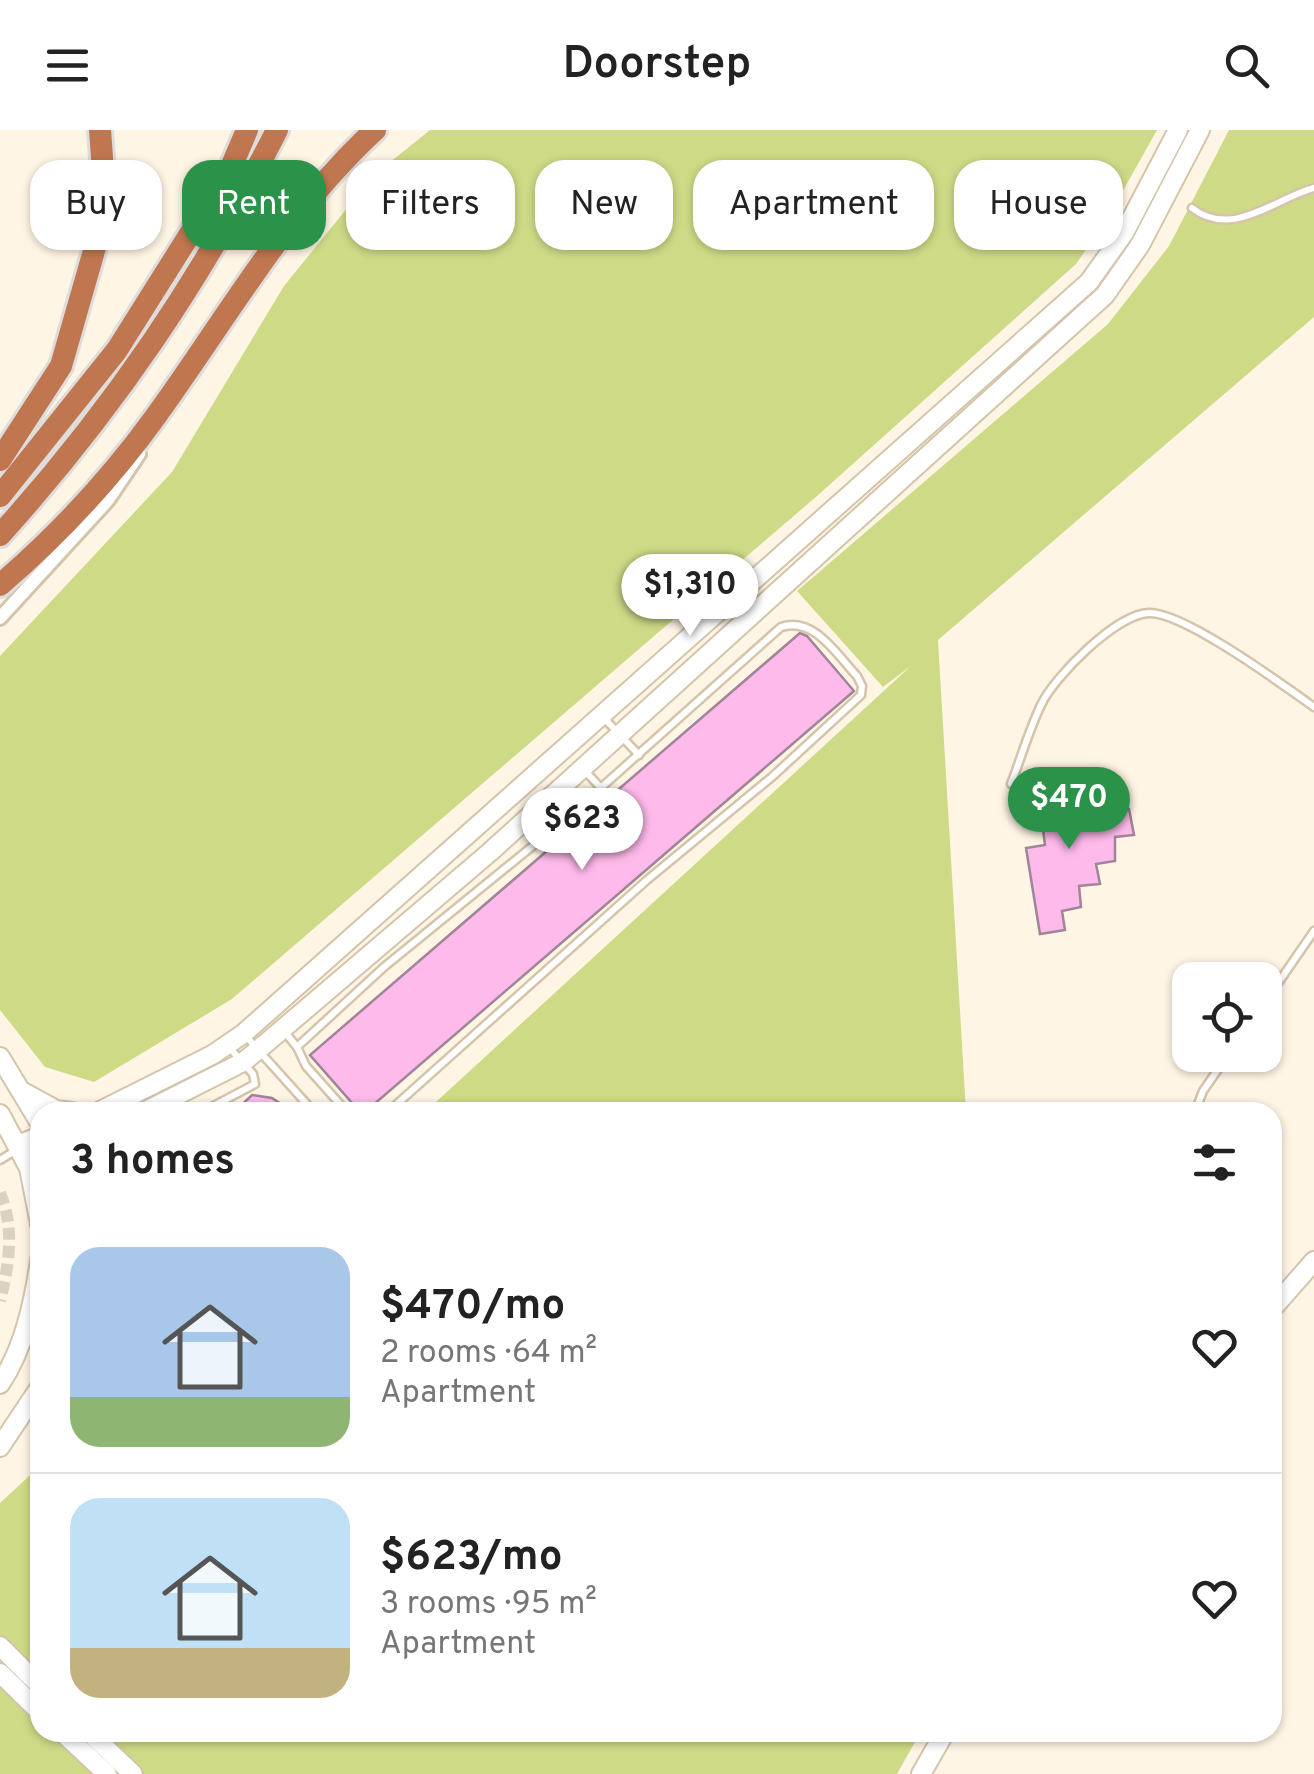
<!DOCTYPE html>
<html lang="en">
<head>
<meta charset="utf-8">
<style>
	body { margin:0; font-family:Overpass,sans-serif; background:#f6f6f6; color:#222; height:100vh; display:flex; flex-direction:column; font-size:38px; white-space:nowrap }
	* { box-sizing:border-box; margin:0 }
	p { font-size:32px; color:#767676 }
	.icon { flex:none; width:55px; height:55px; fill:none; stroke:currentColor; stroke-width:2; stroke-linecap:round; stroke-linejoin:round }
	.map { position:relative; flex:1; overflow:hidden }
	.drawer { position:absolute; left:30px; top:972px; width:1252px; height:640px; display:flex; flex-direction:column; background:#fff; border-radius:30px; box-shadow:0 2px 8px #0004 }
	.drawer>* { flex:none }
	.hud { position:absolute; left:30px; top:30px; width:1255px; height:90px; display:flex; gap:20px }
	.buttons { position:absolute; left:1172px; top:832px; display:grid; gap:20px }
	.buttons a { display:grid; place-items:center; width:110px; height:110px; border-radius:20px; background:#fff; box-shadow:0 2px 8px #0004; font-size:50px }
	.price { position:absolute; translate:-50% -85px; padding:0 22px; border-radius:35px; background:#fff; color:#222; font-size:32px; line-height:65px; filter:drop-shadow(0 2px 5px #0008) }
	.price::after { content:''; position:absolute; left:50%; top:60px; width:30px; height:22px; margin-left:-15px; background:inherit; clip-path:polygon(0 0,100% 0,50% 100%) }
	.price.on { background:#2a9249; color:#fff }
	ul { padding:0; list-style:none }
	li { display:flex; align-items:center; gap:30px; height:250px; padding:0 40px }
	li+li { border-top:2px solid #e0e0e0 }
	li span { display:grid; place-items:center; flex:none; width:280px; height:200px; border-radius:30px; color:#555 }
	li>.icon { margin-inline-start:auto }
	span .icon { width:120px; height:120px; fill:#fffc; stroke-width:1 }
	li b { font-size:42px }
	h2 { display:flex; justify-content:space-between; align-items:center; height:120px; padding:0 40px; font-size:42px }
	.chip { padding:0 35px; border-radius:30px; background:#fff; box-shadow:0 2px 8px #0004; font-size:35px; line-height:90px }
	.chip.on { background:#2a9249; color:#fff }
	header { display:flex; justify-content:space-between; align-items:center; height:130px; padding:0 40px; background:#fff; font-size:45px; font-weight:600 }
	.map>svg:first-child { display:block }
	.green { fill:#cfda87 }
	.building { fill:#febaeb; stroke:#9f8597; stroke-width:2.5 }
	.lines { fill:none; stroke-linecap:round; stroke-linejoin:round }
	.street-tunnel { stroke:#dbd2c3; stroke-width:12; stroke-dasharray:12 6; stroke-linecap:butt }
	.lane-casing { stroke:#d4c4aa; stroke-width:11 }
	.street-casing { stroke:#d4c4aa; stroke-width:18 }
	.secondary-casing { stroke:#d4c4aa; stroke-width:22 }
	.highway-casing { stroke:#dedddc; stroke-width:28 }
	.lane { stroke:#fff; stroke-width:6 }
	.street { stroke:#fff; stroke-width:12 }
	.secondary { stroke:#fff; stroke-width:18 }
	.highway { stroke:#c0774f; stroke-width:22 }
</style>
</head>
<body>
<header><svg class="icon" aria-label="menu" viewBox="0 0 24 24"><path d="M4 6h16M4 12h16M4 18h16"/></svg>Doorstep<svg class="icon" aria-label="search" viewBox="0 0 24 24"><circle cx="10" cy="10" r="6"/><path d="M15 15l6 6"/></svg></header>
<div class="map">
<svg width="1314" height="1644" viewBox="0 0 1314 1644">
	<rect width="100%" height="100%" fill="#fff5e5"/>
	<g class="green">
		<polygon points="430,0 1157,0 1106,91 1076,134 817,366 232,869 94,952 45,937 0,880 0,526 172,342 284,156 374,45"/>
		<polygon points="1229,0 1314,0 1314,187 938,510 966,982 425,982 912,535 883,557 797,461 1108,194 1169,116"/>
		<polygon points="40,1336 40,1602 920,1603 897,1644 0,1644 0,1373"/>
	</g>
	<g class="building">
		<polygon points="800,503 807,506 854,561 365,982 360,982 310,925"/>
		<polygon points="1060,639 1069,688 1129,679 1134,705 1115,707 1115,731 1096,734 1100,754 1079,756 1081,777 1062,781 1065,800 1040,804 1026,718 1045,715 1036,644"/>
		<polygon points="252,965 272,968 293,982 234,982"/>
	</g>
	<g class="lines">
		<path class="street-tunnel" d="M0,1063c15,35 9,72 0,108"/>
		<defs>
			<g id="lane">
				<path d="M1192,78c40,31 82,-9 122,-20"/>
				<polyline points="602,586 639,625"/>
				<polyline points="585,641 601,658"/>
				<path d="M1011,654c10,-26 18,-54 30,-79 13,-28 75,-91 108,-92 35,-1 134,72 165,94"/>
				<polyline points="1265,872 1314,801"/>
				<polyline points="284,901 297,917 306,936 347,982"/>
				<polyline points="244,904 314,982"/>
				<path d="M297,917l87,-80 183,-149 214,-191c33,-11 56,28 76,49l5,10 -1,9 -88,81 -126,104 -259,232"/>
				<polyline points="202,982 255,954 253,944 228,916"/>
				<polyline points="1195,982 1203,961 1228,925"/>
				<polyline points="0,1030 18,1019"/>
			</g>
			<polyline id="street" points="0,488 108,370 139,324"/>
			<g id="secondary">
				<polyline points="0,927 40,993"/>
				<polyline points="23,962 56,980 72,982"/>
				<polyline points="98,982 212,925 243,904 1089,152 1124,103 1178,0"/>
				<polyline points="144,982 243,932 258,920 490,722 1105,165 1140,115 1200,0"/>
				<polyline points="0,984 29,1038 40,1094"/>
				<polyline points="18,1015 40,1006"/>
				<polyline points="1272,1179 1314,1131"/>
				<path d="M0,1254c24,-35 34,-83 40,-124"/>
				<polyline points="0,1317 40,1257"/>
				<polyline points="0,1516 40,1556"/>
				<polyline points="0,1543 40,1582"/>
				<polyline points="62,1602 107,1644"/>
				<polyline points="89,1602 133,1644"/>
				<polyline points="921,1644 945,1602"/>
			</g>
			<g id="highway">
				<polyline points="0,330 61,236 98,107 104,55 100,0"/>
				<polyline points="0,366 117,220 229,42 247,0"/>
				<path d="M0,405c113,-125 201,-255 277,-405"/>
				<path d="M0,455c57,-49 112,-108 156,-169 71,-98 130,-204 219,-286"/>
			</g>
		</defs>
		<use href="#lane" class="lane-casing"/>
		<use href="#street" class="street-casing"/>
		<use href="#secondary" class="secondary-casing"/>
		<use href="#highway" class="highway-casing"/>
		<use href="#lane" class="lane"/>
		<use href="#street" class="street"/>
		<use href="#secondary" class="secondary"/>
		<use href="#highway" class="highway"/>
	</g>
</svg>
<div class="buttons">
<a><svg class="icon" aria-label="locate" viewBox="0 0 24 24"><circle cx="12" cy="12" r="6"/><path d="M12 2v4M12 18v4M2 12h4M18 12h4"/></svg></a>
</div>
<b class="price" style="left:690px;top:509px">$1,310</b>
<b class="price on" style="left:1069px;top:722px">$470</b>
<b class="price" style="left:582px;top:743px">$623</b>
<div class="hud">
<a class="chip">Buy</a>
<a class="chip on">Rent</a>
<a class="chip">Filters</a>
<a class="chip">New</a>
<a class="chip">Apartment</a>
<a class="chip">House</a>
</div>
<section class="drawer">
<h2>3 homes<svg class="icon" aria-label="filters" viewBox="0 0 24 24"><path d="M4 7h16M4 17h16"/><circle cx="9" cy="7" r="2"/><circle cx="15" cy="17" r="2"/></svg></h2>
<ul>
<li><span style="background:linear-gradient(#a9c7e8 75%,#8fb573 0)"><svg class="icon" aria-label="home" viewBox="0 0 24 24"><path d="M3 11l9-7 9 7M6 9v11h12V9"/></svg></span><div><b>$470/mo</b><p>2 rooms · 64 m²</p><p>Apartment</p></div><svg class="icon" aria-label="heart" viewBox="0 0 24 24"><path d="M12 20l-8-8c-3-5 5-10 8-4 3-6 11-1 8 4z"/></svg></li>
<li><span style="background:linear-gradient(#bfe0f5 75%,#c2b280 0)"><svg class="icon" aria-label="home" viewBox="0 0 24 24"><path d="M3 11l9-7 9 7M6 9v11h12V9"/></svg></span><div><b>$623/mo</b><p>3 rooms · 95 m²</p><p>Apartment</p></div><svg class="icon" aria-label="heart" viewBox="0 0 24 24"><path d="M12 20l-8-8c-3-5 5-10 8-4 3-6 11-1 8 4z"/></svg></li>
</ul>
</section>
</div>
</body>
</html>
